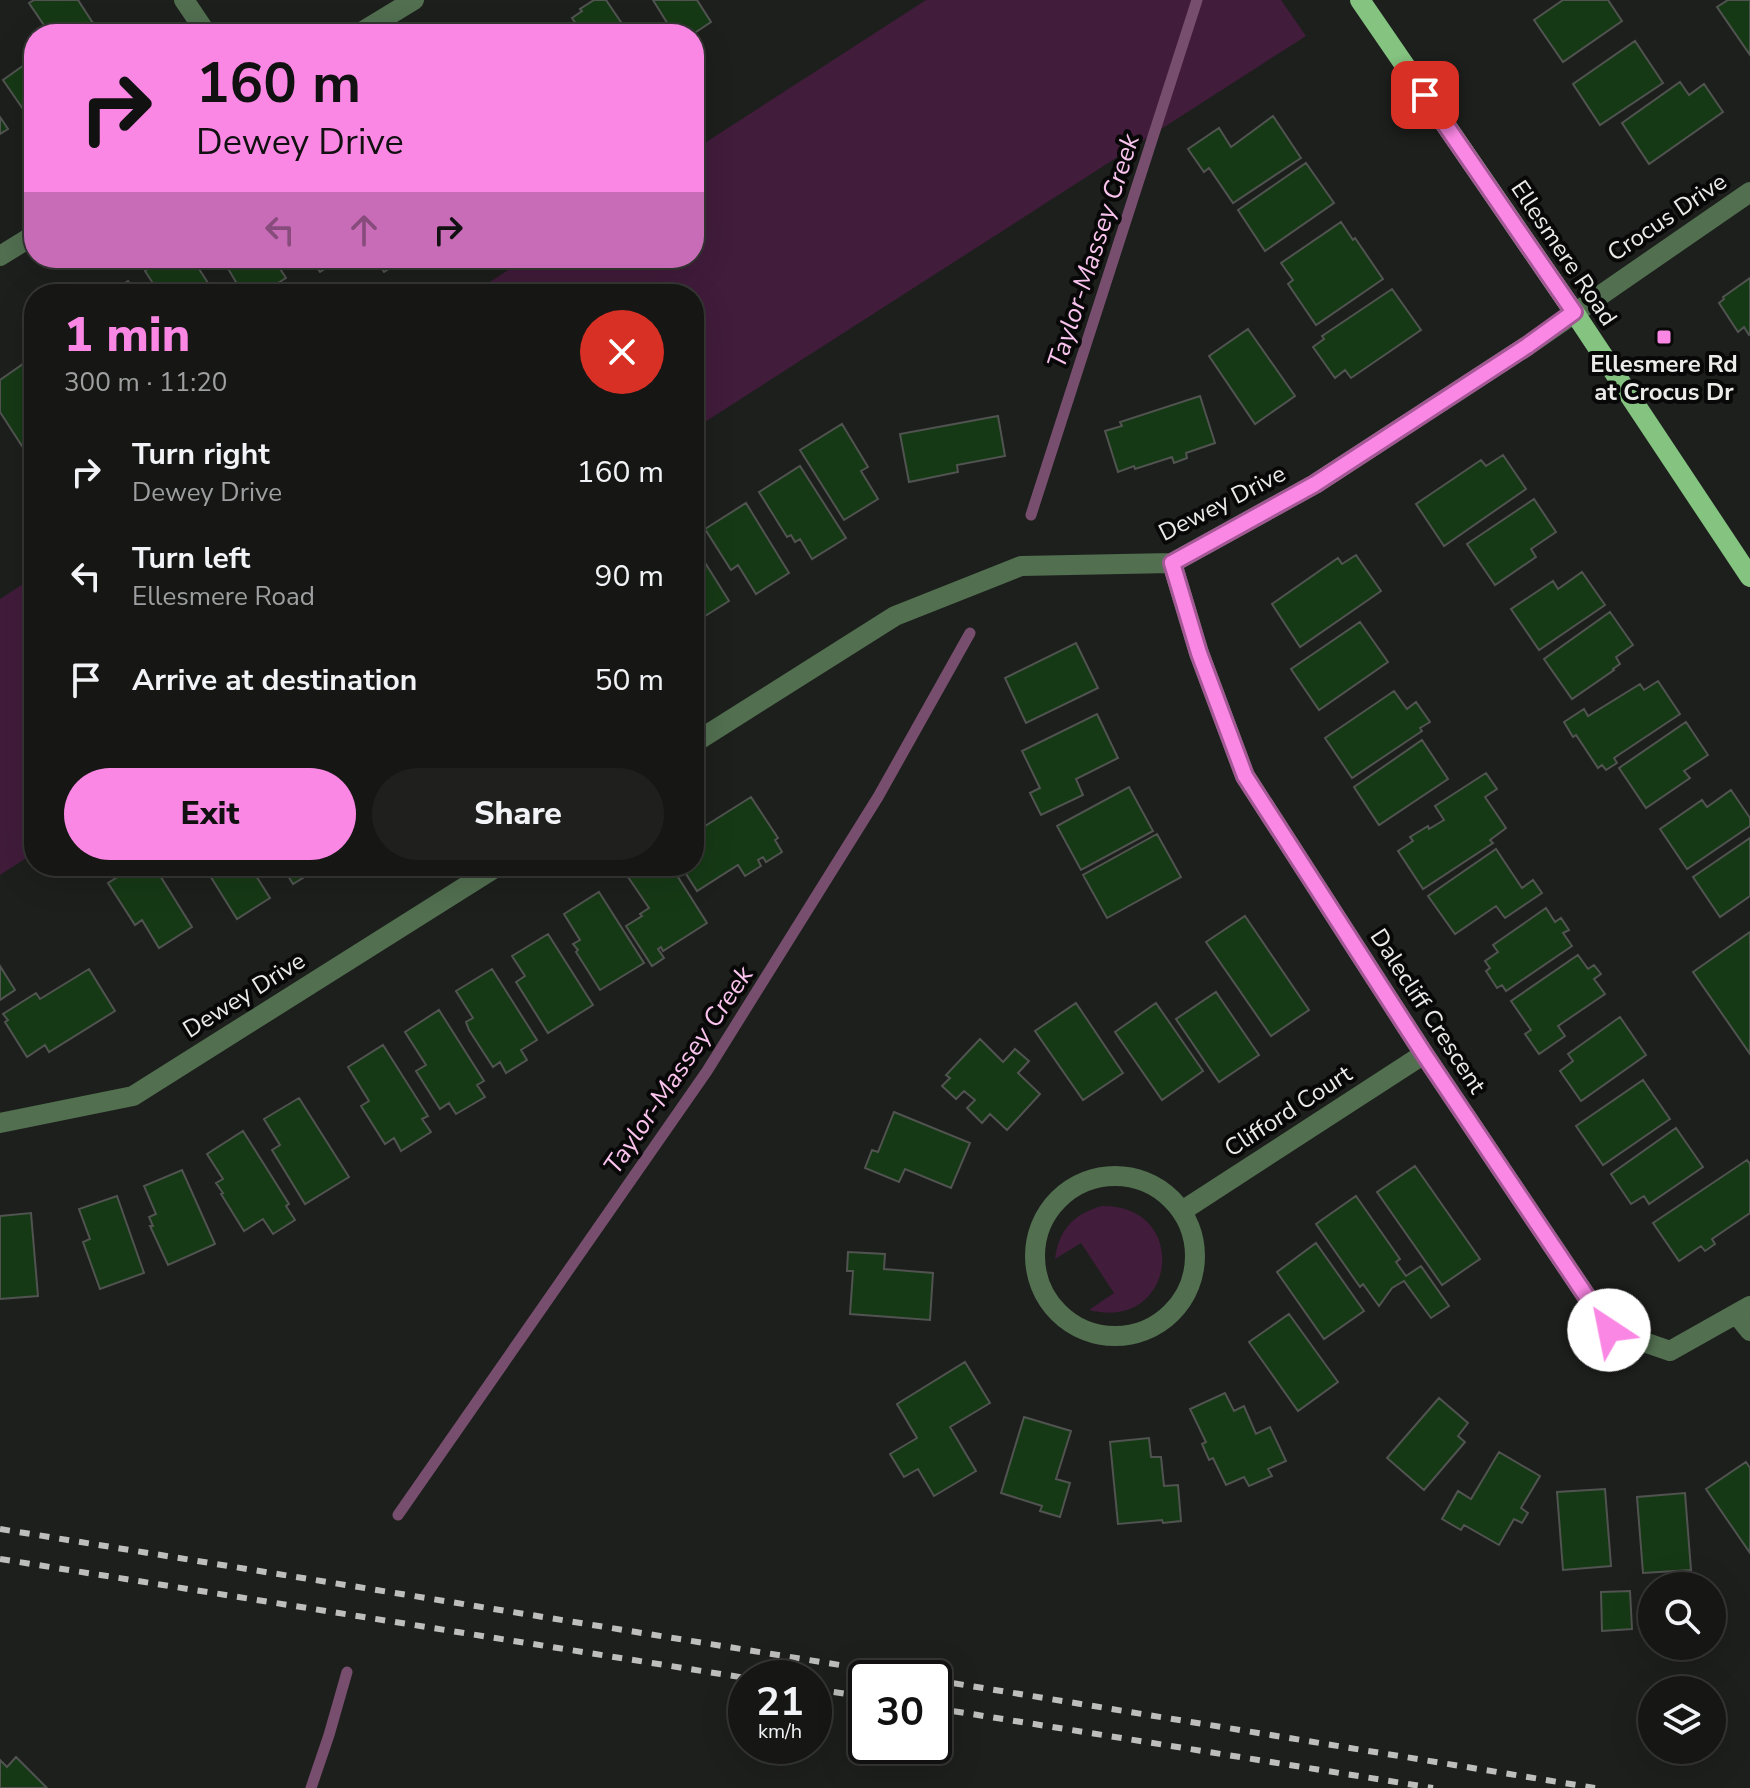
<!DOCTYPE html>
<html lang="en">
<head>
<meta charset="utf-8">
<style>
	body { margin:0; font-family:"Nunito Sans",sans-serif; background:#1f201e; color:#f1f3f6; height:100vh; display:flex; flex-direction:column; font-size:30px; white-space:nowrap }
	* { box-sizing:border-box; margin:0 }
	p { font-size:26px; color:#9e9fa0 }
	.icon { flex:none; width:44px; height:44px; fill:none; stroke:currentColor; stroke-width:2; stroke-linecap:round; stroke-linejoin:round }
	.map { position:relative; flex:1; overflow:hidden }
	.sheet { position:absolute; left:24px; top:284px; width:680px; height:592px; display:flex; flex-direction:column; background:#161715; border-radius:32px; box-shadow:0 8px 32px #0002,0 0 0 2px #353634 }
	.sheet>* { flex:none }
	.guide { position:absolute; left:24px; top:24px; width:680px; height:244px; border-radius:32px; box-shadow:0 8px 32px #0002,0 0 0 2px #353634; background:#fb87e5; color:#111; overflow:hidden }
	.fabs { position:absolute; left:1638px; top:1572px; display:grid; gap:16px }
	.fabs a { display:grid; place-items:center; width:88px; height:88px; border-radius:50%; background:#161715; box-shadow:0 8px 32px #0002,0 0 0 2px #353634; font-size:40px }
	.speed { position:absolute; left:728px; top:1660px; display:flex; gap:16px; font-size:40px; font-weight:700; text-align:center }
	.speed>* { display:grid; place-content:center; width:104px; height:104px; border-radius:50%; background:#161715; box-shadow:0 8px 32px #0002,0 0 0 2px #353634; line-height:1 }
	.speed small { font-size:20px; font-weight:400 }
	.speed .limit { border:4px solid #111; border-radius:12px; background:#fff; color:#111 }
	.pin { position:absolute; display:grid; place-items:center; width:68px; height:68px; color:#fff; margin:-34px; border-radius:16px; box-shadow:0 4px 12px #0006 }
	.me { position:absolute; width:88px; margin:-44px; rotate:326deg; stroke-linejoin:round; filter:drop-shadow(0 0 6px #0008) }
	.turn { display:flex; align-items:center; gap:28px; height:168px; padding:0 40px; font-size:36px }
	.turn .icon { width:104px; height:104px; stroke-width:2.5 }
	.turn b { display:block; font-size:56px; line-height:68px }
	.lanes { display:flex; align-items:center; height:76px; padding:0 40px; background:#0003; justify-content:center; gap:40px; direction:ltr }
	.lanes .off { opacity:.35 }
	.round { display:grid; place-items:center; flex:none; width:84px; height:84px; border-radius:42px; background:#1f201e }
	.head { display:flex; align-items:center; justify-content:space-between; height:136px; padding:0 40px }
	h1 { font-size:48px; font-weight:800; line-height:60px; color:#fb87e5 }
	.cta { display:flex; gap:16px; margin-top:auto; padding:16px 40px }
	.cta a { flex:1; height:92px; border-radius:48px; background:#fb87e5; color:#111; font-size:32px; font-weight:800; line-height:92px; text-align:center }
	.cta a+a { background:#1f201e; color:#f1f3f6 }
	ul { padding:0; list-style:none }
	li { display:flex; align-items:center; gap:24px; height:104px; padding:0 40px }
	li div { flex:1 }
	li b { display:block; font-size:30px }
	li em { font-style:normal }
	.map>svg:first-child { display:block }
	.green { fill:#411c3b }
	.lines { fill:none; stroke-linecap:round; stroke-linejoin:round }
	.stream { stroke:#784e6f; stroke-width:11 }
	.building { fill:#163915; stroke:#505350; stroke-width:2 }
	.minor { stroke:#526f50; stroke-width:20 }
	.major { stroke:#84c380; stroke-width:20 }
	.rail { stroke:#bebfbd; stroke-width:6; stroke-dasharray:10 10; stroke-linecap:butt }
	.route-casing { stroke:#a35895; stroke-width:20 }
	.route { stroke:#fb87e5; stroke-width:14 }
	.poi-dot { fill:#fb87e5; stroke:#080808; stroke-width:3 }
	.labels { text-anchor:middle; stroke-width:8; stroke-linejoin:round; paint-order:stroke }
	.street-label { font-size:24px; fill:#ebecea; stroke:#080808 }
	.poi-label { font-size:24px; font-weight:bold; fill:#ebecea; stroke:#080808 }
	.water-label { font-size:26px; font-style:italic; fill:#fbc4ee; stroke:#080808 }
</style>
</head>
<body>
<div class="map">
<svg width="1750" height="1788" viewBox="0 0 1750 1788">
	<rect width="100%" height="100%" fill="#1d1f1c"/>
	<path class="green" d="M926,0h355l25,36 -612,393v-135h-223l56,-36h167v-108z
		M34,577v276l-34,22v-276z
		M1102,1206c90,-1 74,127 -13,104l25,-17 -33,-50 -26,16c4,-29 18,-45 47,-53z"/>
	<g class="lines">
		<path class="stream" d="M1031,515l166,-515
			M398,1515l309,-444 171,-274 92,-164
			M311,1788l18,-53 18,-63"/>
	</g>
	<path class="building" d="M34,0h44l22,34h-50l-21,-31z
		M594,0h12l23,34h-46l-11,-16 10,-7 -2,-2z
		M653,0h44l14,22 -18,12h-19z
		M1563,0h45l14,21 -59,41 -29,-42z
		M1728,0h22v55l-33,-48z
		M1635,41l28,42 -63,42 -27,-41z
		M34,58v67l-31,-45z
		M1680,82l9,13 15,-11 19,28 -74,52 -27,-41z
		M1273,116l28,42 -68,45 -24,-35 -5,4 -16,-23 31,-21 12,19z
		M0,117l8,12 -8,5z
		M1306,163l28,40 -69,48 -27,-41z
		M1341,222l12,18 2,-2 28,41 -67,46 -28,-41 5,-4 -12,-17z
		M162,258h30l23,36h-61l4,-3 -13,-20z
		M225,258h48l13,20 -26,16h-17l-20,-34z
		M308,258h35l-23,14 -7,-11 -2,1z
		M375,258h30v1l-21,13z
		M1750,278v56l-1,1 -5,-8 -6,5 -19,-29 5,-4 -1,-2z
		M128,281l9,13h-30z
		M1392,289l29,41 -70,48 -6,-8 -10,8 -22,-31 11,-8 -2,-3z
		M1248,329l47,67 -40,28 -46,-68z
		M23,364l11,17v57l-12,8 -22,-34v-32z
		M1200,396l15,47 -29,10 1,5 -13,5 -2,-6 -37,12 -1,-3 -16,6 -13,-41 17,-5 -2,-4z
		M998,416l7,40 -48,9 1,7 -49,10 -9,-48z
		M842,424l26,43 -7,4 17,28 -34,21 -44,-70z
		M1503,455l23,34 -82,57 -28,-42 65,-44 5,6z
		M800,466l46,72 -34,21 -12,-20 -5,3 -4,-7 -4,2 -28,-45z
		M1534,499l22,33 -25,17 5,8 -41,28 -28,-41z
		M746,503l43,70 -33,21 -18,-29 -7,5 -26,-41z
		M694,545l35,56 -35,22z
		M1356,555l25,36 -81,56 -28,-43 66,-46 4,6z
		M1582,572l23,33 -66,45 -28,-41 42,-28 5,8z
		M1610,612l23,33 -17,12 4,7 -7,5 1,1 -42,29 -28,-40z
		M1360,622l28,40 -69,48 -28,-41z
		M1076,643l22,45 -72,35 -21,-45z
		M1658,681l22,33 -66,44 3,5 -11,7 -4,-5 -4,3 -22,-33 -3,2 -9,-15 20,-13 4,7 52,-32 4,6z
		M1394,691l13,18 9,-7 14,20 -10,6 2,3 -70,47 -27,-40z
		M1097,714l21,44 -42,21 7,16 -42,20 -11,-22 10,-5 -18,-37z
		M1686,722l22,33 -24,16 6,7 -44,30 -27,-40z
		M1422,740l26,39 -69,46 -25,-38z
		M1486,773l11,16 -12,8 21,31 -16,12 3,3 -70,46 -25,-38 15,-10 -3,-4 18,-11 1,3 15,-9 -9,-14z
		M1129,787l24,44 -72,39 -24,-44z
		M1731,790l19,28v8l-63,43 -27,-40 42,-29 5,7z
		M751,797l27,41 -3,2 7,12 -16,10 -3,-5 -5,3 3,6 -16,10 -7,-11 -41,26 -16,-25h13v-33z
		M1157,834l24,43 -74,41 -24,-43z
		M1750,838v58l-30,21 -27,-40z
		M1496,849l26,39 11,-8 9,13 -37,25 -9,-12 -41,28 -27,-38z
		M135,866h19l38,61 -33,21 -17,-28 -7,5 -27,-42z
		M204,866h57l-8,5 17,27 -33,21z
		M282,866h40l-29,18z
		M638,866h33l36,57 -44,28 -2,-4 -3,2 6,9 -12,8 -26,-40 16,-10 -2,-2 9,-6 -23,-34z
		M599,892l45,71 -44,27 -24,-38 2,-2 -5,-6 7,-4 -16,-26z
		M1546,908l9,14 6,-4 8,12 -6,3 9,13 -66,45 -4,-6 -5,3 -11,-17 4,-3 -5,-7 13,-9 -5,-7z
		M1245,916l64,94 -38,26 -65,-94z
		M1750,932v122l-57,-82z
		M548,934l45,71 -45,28 -32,-51 9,-6 -13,-20z
		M1578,955l10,14 6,-4 7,9 -7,5 11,15 -47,32 7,10 -26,18 -14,-20 6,-4 -20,-29z
		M0,966l15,24 -15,10z
		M89,969l26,42 -66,41 -4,-7 -18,12 -22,-35 3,-2 -5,-6 33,-21 4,6z
		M492,969l45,71 -16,10 6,10 -21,13 -6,-11 -7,5 -24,-37 -3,-8 7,-4 -17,-27z
		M1216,992l43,63 -40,27 -43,-63z
		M1076,1003l47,70 -40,27 -48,-69z
		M1156,1003l47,68 -41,29 -47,-68z
		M439,1010l45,71 -7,4 8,12 -29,17 -7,-11 -9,6 -24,-38 10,-6 -21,-33z
		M1620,1017l26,38 -65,46 -21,-30 13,-10 -5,-7z
		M980,1039l23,23 12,-13 14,12 -11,12 22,21 -33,36 -17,-16 -8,9 -15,-15 8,-8 -11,-9 -8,8 -14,-13 8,-8 -4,-3z
		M383,1045l45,71 -6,3 9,13 -30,19 -7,-13 -9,6 -24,-38 8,-5 -21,-34z
		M1643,1080l27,39 -67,46 -27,-39z
		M299,1098l50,79 -44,27 -33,-54 8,-5 -16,-26z
		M894,1112l76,31 -19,45 -46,-19 -6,13 -34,-14 7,-18 6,2z
		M1676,1128l27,39 -54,37 -5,-8 -13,8 -20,-30z
		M243,1131l46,73 -3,2 9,14 -22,14 -10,-15 -19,12 -23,-37 2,-1 -7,-10 7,-4 -16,-25z
		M1747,1160l3,4v49l-38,26 3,5 -10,7 -4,-5 -22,15 -26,-38z
		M1415,1166l65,93 -38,26 -65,-93z
		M182,1170l33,74 -47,21 -18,-39h3l-4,-9 7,-3 -12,-28z
		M117,1196l27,77 -44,16 -17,-47 7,-3 -11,-30z
		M1356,1196l44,63 -4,3 10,14 15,-10 28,40 -18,12 -27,-37 -12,7 -13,18 -16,-22 -3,3 -44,-63z
		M31,1213l7,83 -38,3v-83z
		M1316,1243l48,68 -40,28 -47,-67z
		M848,1252l37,2 -1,15 49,4 -3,47 -80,-6 3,-43h-6z
		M1289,1314l49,68 -40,29 -49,-69z
		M965,1362l25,41 -40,24 26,44 -42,25 -16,-27 -14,8 -14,-23 27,-16 -20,-34z
		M1225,1393l9,18 10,-5 12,28 14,-7 16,34 -18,8 4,7 -23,10 -5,-9 -18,8 -13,-27 -4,2 -7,-16 4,-2 -16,-33z
		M1439,1398l29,25 -10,13 7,6 -41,48 -37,-32z
		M1024,1417l47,14 -15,48 14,4 -10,34 -20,-6 2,-5 -41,-13z
		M1149,1438l2,19h10l3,29 14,-1 3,36 -18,2 -1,-3 -44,4 -8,-82z
		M1499,1452l41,24 -19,32 7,5 -6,10 -8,-4 -15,26 -35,-20 -3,5 -19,-11 16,-28 13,8z
		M1746,1462l4,6v85l-44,-64z
		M1605,1489l6,77 -48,4 -6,-78z
		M1685,1493l6,77 -48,3 -6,-76z
		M1630,1591l2,38 -30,2 -1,-39z
		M16,1757l31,31h-47v-28l7,7z"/>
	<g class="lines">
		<path class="minor" d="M184,0l23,34
			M358,34l56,-34
			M0,256l34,-21
			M1172,563l27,90 46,123 179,278 185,276 61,21 80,-45
			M694,743l201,-127 126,-50 151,-3 143,-79 212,-138 223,-154
			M0,1123l133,-27 365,-230
			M1035 1256a80 80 0 1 1 160 0a80 80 0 1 1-160 0Z
			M1182,1211l242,-157
			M1737,1315l13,16"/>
		<path class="major" d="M1360,0l214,312 176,265"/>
		<path class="rail" d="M0,1529l920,149
			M0,1559l746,119
			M934,1680l661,108
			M814,1689l52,8
			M934,1708l499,80"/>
	</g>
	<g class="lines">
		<g class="route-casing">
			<path id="route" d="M1425,95l149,217 -47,34 -212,138 -143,79 27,90 46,123 179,278 185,276"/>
		</g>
		<use href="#route" class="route"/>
	</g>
	<rect class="poi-dot" x="1656" y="329" width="16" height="16" rx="4"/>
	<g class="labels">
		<g class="street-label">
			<text transform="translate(1667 217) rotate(-34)" y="8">Crocus Drive</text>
			<text transform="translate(1564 253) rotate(56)" y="8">Ellesmere Road</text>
			<text transform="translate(1222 503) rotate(-27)" y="8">Dewey Drive</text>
			<text transform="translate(244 995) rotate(-32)" y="8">Dewey Drive</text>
			<text transform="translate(1428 1011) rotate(57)" y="8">Dalecliff Crescent</text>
			<text transform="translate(1288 1111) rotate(-33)" y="8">Clifford Court</text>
		</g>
		<g class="poi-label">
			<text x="1664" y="372">Ellesmere Rd<tspan x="1664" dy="28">at Crocus Dr</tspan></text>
		</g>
		<g class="water-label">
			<text transform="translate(1093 251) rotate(-72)" y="9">Taylor-Massey Creek</text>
			<text transform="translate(678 1070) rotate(-56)" y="9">Taylor-Massey Creek</text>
		</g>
	</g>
</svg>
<div class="fabs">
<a><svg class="icon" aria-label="search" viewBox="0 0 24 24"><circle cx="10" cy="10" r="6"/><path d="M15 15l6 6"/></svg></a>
<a><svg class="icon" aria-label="layers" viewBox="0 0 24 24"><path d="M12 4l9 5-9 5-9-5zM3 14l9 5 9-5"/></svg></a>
</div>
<div class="speed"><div>21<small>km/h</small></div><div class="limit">30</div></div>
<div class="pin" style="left:1425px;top:95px;background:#d93025"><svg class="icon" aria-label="arrive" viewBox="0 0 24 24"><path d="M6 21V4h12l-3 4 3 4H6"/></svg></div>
<svg class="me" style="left:1609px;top:1330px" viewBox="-20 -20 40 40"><circle r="19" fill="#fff"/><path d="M0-13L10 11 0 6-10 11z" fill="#fb87e5"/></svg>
<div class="guide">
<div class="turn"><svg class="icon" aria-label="right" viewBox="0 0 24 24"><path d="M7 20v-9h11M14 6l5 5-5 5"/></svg><div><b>160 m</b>Dewey Drive</div></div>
<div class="lanes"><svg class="icon off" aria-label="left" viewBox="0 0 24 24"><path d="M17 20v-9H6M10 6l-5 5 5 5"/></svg><svg class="icon off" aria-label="ahead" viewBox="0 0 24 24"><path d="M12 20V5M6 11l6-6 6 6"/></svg><svg class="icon" aria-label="right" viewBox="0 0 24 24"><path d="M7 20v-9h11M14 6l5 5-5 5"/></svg></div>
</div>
<section class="sheet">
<div class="head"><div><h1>1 min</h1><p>300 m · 11:20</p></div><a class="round" style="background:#d93025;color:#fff"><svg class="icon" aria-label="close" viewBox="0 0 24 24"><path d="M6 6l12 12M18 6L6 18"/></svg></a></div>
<ul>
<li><svg class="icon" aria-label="right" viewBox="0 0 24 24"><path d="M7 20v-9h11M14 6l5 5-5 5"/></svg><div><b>Turn right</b><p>Dewey Drive</p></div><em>160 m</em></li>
<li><svg class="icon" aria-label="left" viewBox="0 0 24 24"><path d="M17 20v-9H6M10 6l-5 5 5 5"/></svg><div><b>Turn left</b><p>Ellesmere Road</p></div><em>90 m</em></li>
<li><svg class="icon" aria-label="arrive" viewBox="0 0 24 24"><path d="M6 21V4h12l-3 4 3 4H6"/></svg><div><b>Arrive at destination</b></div><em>50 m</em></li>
</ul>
<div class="cta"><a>Exit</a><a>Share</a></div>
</section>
</div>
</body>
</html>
